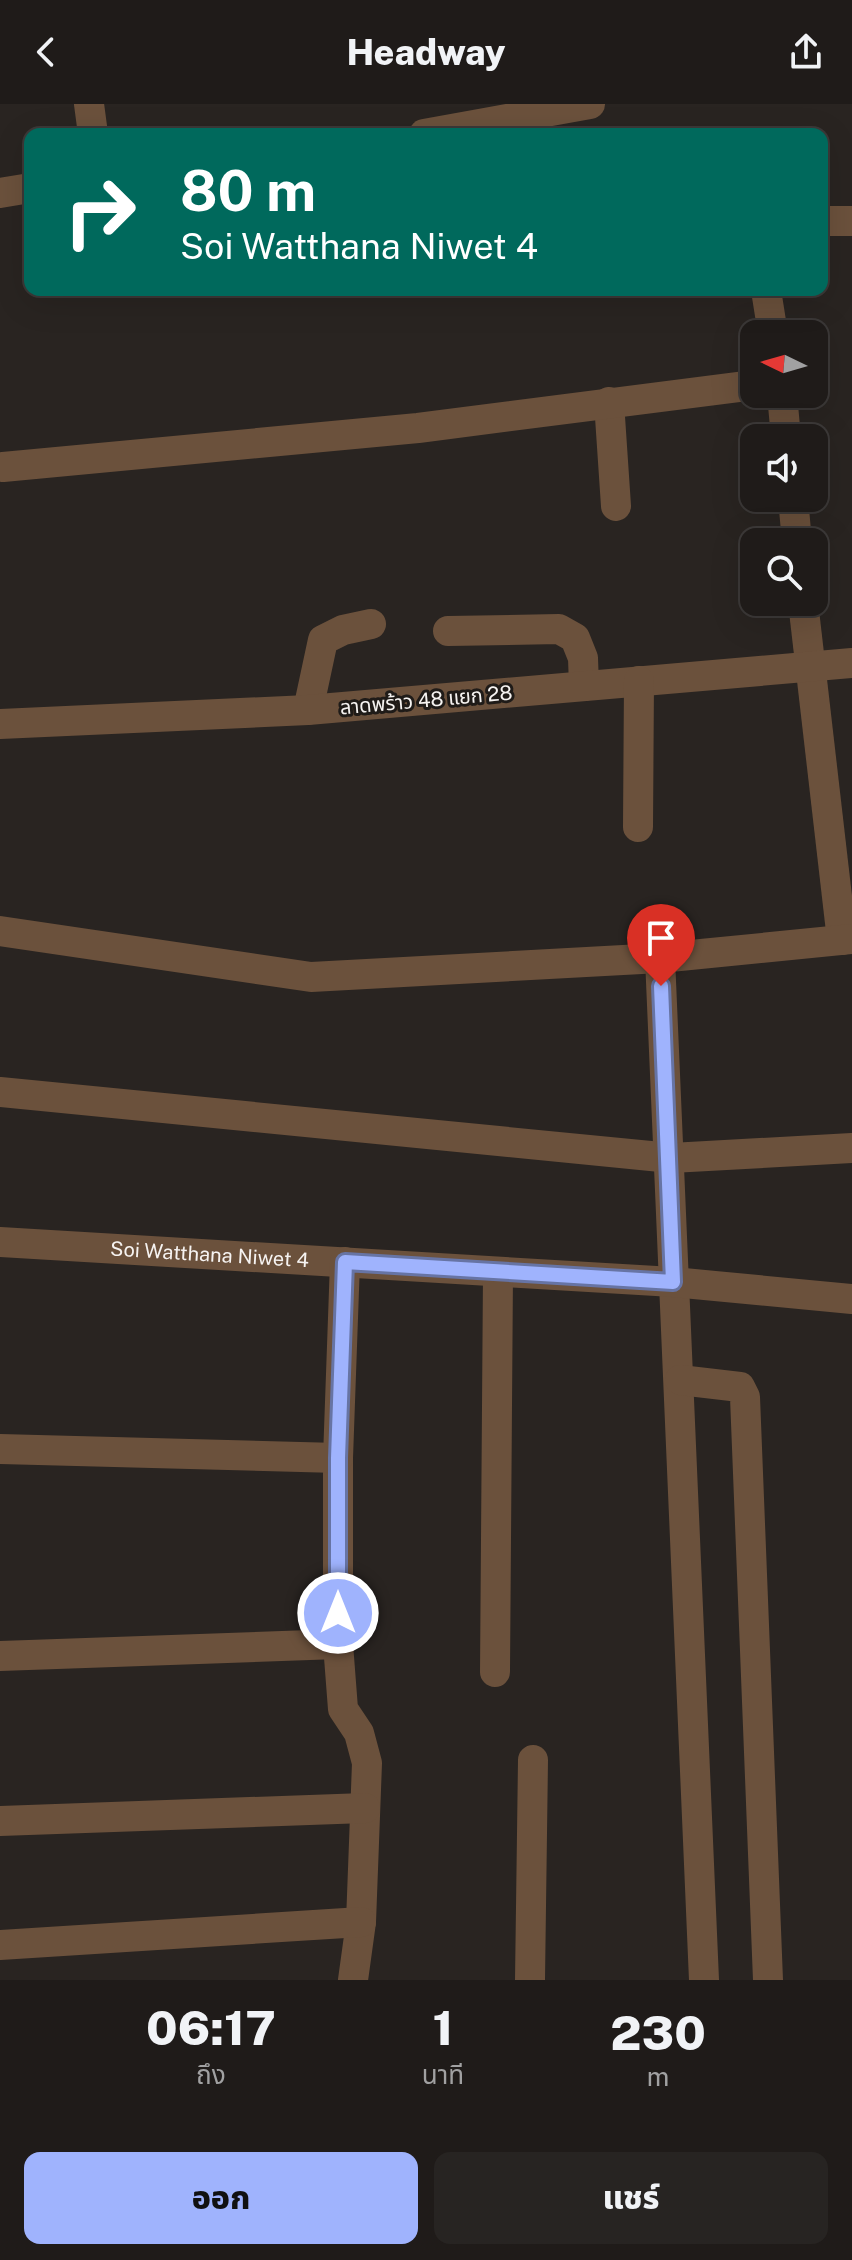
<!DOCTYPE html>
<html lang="th">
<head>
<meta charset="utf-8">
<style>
	body { margin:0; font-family:"Public Sans","Noto Sans Thai",sans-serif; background:#272422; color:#f1f3f6; height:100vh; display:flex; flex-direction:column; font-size:30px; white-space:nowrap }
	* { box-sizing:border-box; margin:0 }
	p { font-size:26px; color:#a1a1a2 }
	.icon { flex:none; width:44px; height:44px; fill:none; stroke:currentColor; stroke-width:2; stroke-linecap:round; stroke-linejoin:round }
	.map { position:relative; height:1876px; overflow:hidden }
	.sheet { display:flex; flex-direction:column; background:#1f1b19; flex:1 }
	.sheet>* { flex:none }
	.top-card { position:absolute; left:24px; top:24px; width:804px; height:168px; border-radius:16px; box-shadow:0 8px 32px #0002,0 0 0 2px #3c3938; background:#00695c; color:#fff; overflow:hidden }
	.needle { width:52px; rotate:275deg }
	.controls { position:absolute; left:740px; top:216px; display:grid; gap:16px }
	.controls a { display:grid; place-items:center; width:88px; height:88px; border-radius:16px; background:#1f1b19; box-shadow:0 8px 32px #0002,0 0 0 2px #3c3938; font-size:40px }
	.pin { position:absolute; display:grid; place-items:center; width:68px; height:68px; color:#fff; margin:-82px -34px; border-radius:50% 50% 50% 0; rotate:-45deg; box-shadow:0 0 8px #0007 }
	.pin .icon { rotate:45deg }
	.me { position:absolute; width:88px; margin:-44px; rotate:0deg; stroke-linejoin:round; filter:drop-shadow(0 0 6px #0008) }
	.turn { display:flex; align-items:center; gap:28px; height:168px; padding:0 24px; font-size:36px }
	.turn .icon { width:104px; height:104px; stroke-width:2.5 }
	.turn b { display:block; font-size:56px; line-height:68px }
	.eta { display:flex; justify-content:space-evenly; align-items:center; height:136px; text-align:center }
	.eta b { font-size:48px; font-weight:800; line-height:56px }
	.primary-button { display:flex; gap:16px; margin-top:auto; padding:16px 24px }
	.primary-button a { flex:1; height:92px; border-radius:16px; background:#9fb3fd; color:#111; font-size:32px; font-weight:800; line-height:92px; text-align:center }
	.primary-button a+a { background:#272422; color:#f1f3f6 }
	header { display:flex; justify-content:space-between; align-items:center; height:104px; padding:0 24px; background:#1f1b19; font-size:36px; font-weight:800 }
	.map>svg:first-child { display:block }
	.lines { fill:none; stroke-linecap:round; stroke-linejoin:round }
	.street { stroke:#6b513c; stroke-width:30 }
	.route-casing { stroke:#6774a4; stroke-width:20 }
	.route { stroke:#9fb3fd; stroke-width:14 }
	.labels { text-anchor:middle; stroke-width:6; stroke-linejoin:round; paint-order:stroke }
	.street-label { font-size:20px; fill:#f6f3f1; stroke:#1f1b18 }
</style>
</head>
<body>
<header><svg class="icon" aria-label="back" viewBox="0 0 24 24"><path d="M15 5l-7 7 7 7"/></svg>Headway<svg class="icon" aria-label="share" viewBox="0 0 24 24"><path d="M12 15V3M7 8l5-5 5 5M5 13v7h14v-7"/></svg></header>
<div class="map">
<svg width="852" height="1876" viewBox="0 0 852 1876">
	<rect width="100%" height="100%" fill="#292421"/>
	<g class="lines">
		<g class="street">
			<path d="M89,0l4,30"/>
			<path d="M424,30l166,-30"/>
			<path d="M0,89l30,-5"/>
			<path d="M822,117h30"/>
			<path d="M766,186l7,44"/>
			<path d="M782,290l4,44"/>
			<path d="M609,298l7,104"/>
			<path d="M3,363l415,-39 336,-43"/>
			<path d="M793,394l4,44"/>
			<path d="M803,498l39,338"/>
			<path d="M448,527l111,-2 16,9 8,20 1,28"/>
			<path d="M308,606l15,-70 20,-10 28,-6"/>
			<path d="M0,620l308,-14 544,-47"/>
			<path d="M638,723l1,-146"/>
			<path d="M0,827l311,46 349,-19 192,-19"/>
			<path d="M660,854l44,1022"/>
			<path d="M0,988l671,66 181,-10"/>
			<path id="s1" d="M0,1138l673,40 179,17"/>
			<path d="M345,1158l-7,196v186l5,65 16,24 8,30 -6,159 -8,58"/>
			<path d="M680,1276l60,7 5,10 23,583"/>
			<path d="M0,1345l338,9"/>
			<path d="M0,1552l338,-12"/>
			<path d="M495,1568l3,-399"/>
			<path d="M0,1717l365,-13"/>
			<path d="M0,1841l361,-23"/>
			<path d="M530,1876l3,-220"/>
		</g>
	</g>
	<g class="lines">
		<g class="route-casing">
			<path id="route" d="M338,1509v-155l7,-196 328,20 -12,-296"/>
		</g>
		<use href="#route" class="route"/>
	</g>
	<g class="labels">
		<g class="street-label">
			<text transform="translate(426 596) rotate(-5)" y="7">ลาดพร้าว 48 แยก 28</text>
			<text dy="7" stroke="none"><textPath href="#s1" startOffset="210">Soi Watthana Niwet 4</textPath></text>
		</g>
	</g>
</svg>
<div class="controls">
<a><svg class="needle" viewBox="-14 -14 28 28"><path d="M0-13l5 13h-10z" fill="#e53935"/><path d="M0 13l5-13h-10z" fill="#a1a1a2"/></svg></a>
<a><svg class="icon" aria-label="sound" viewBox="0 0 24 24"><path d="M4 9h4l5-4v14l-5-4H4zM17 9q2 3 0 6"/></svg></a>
<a><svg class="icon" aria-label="search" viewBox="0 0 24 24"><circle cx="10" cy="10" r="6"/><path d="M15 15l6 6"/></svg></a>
</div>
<div class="pin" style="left:661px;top:882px;background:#d93025"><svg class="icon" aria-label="arrive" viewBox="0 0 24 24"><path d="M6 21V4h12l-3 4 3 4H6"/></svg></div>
<svg class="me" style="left:338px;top:1509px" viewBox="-20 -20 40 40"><circle r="17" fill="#9fb3fd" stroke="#fff" stroke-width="3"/><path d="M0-11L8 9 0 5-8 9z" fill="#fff"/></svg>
<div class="top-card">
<div class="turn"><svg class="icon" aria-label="right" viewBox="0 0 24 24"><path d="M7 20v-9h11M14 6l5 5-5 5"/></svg><div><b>80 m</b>Soi Watthana Niwet 4</div></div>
</div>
</div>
<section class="sheet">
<div class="eta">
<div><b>06:17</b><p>ถึง</p></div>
<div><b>1</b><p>นาที</p></div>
<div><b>230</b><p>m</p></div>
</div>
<div class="primary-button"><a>ออก</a><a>แชร์</a></div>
</section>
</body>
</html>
